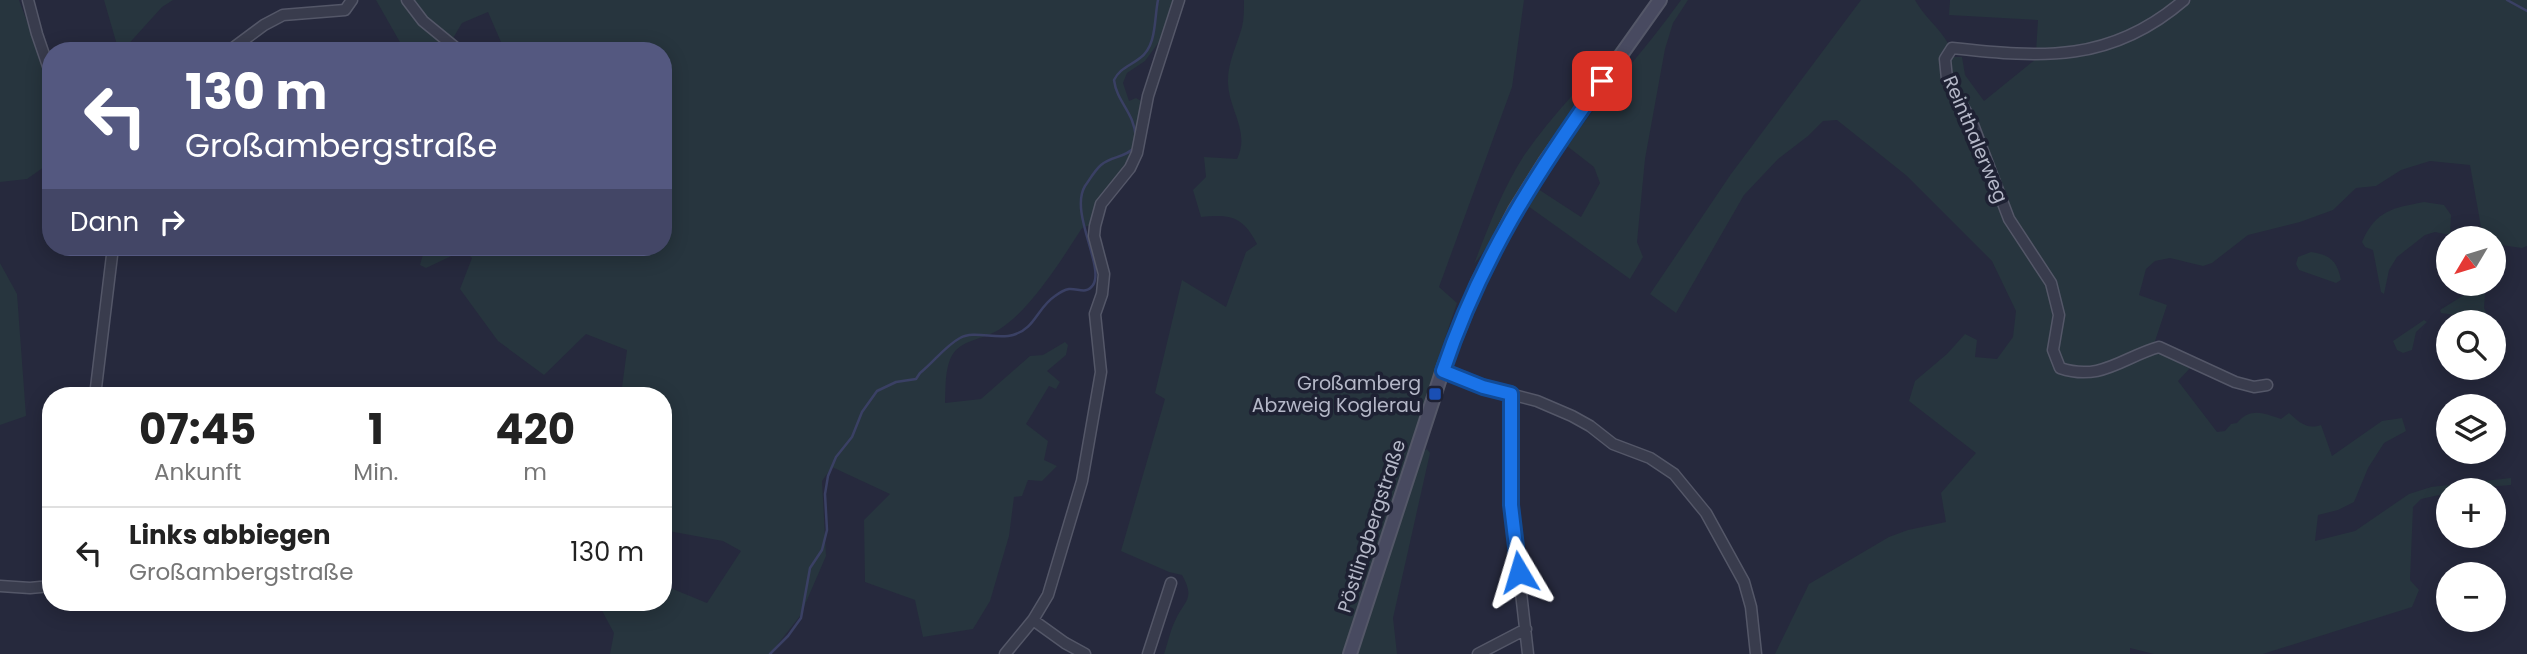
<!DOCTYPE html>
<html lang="de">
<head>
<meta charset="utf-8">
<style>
	body { margin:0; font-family:Poppins,sans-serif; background:#f6f6f6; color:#222; height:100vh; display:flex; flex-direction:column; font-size:26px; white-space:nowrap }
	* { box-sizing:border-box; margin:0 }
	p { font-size:23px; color:#767676 }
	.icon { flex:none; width:38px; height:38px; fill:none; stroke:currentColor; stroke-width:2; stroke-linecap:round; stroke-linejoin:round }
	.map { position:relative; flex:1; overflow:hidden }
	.details { position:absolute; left:42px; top:387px; width:630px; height:224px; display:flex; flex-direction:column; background:#fff; border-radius:28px; box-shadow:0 4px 18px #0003 }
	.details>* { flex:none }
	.guide { position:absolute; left:42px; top:42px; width:630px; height:214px; border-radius:28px; box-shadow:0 4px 18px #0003; background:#545880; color:#fff; overflow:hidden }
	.needle { width:46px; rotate:232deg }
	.tools { position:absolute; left:2436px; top:226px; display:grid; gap:14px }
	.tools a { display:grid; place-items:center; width:70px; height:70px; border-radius:50%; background:#fff; box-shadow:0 4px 18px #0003; font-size:35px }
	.pin { position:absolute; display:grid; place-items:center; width:60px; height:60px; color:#fff; margin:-30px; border-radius:14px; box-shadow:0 4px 10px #0006 }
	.me { position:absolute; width:77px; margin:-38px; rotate:353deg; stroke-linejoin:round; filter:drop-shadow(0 0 5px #0008) }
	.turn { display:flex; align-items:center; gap:24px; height:147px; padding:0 28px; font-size:32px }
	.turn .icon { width:91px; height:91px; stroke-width:2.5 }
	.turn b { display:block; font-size:49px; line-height:60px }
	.then { display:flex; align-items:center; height:66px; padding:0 28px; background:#0003; gap:14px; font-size:26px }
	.eta { display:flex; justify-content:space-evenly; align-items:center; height:119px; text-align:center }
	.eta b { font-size:42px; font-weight:700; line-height:49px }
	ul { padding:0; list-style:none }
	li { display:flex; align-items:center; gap:21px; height:91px; padding:0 28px; border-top:2px solid #e0e0e0 }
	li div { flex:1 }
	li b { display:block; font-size:26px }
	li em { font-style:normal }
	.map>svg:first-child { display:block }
	.green { fill:#27353e }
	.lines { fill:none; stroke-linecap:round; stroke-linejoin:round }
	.stream { stroke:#3a4064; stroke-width:2.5 }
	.street-casing { stroke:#545768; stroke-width:13 }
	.secondary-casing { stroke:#545768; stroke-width:16 }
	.street { stroke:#393c4d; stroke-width:10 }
	.secondary { stroke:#484a60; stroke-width:12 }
	.route-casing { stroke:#114b97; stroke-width:18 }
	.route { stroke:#1a73e8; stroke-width:12 }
	.transit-dot { fill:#1a4fb4; stroke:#1e2133; stroke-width:2.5 }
	.labels { text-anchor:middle; stroke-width:7; stroke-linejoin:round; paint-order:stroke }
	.street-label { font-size:19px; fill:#b5b8c8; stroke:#1e2133 }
	.poi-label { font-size:19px; fill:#b5b8c8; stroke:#1e2133; text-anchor:end }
</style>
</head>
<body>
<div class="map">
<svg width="2527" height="654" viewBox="0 0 2527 654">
	<rect width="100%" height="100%" fill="#26293d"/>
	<path class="green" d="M0,0h19l32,86v76l-24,17 -27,3z
		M104,0h69l-11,7 -38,42 -7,-4z
		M376,0h800l-12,35 -19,26 -18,12 -4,10 6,18 7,-3 5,3c-2,20 -2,42 -11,60 -13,25 -31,32 -40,64l-8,3c-20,31 -51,81 -82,101 -13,9 -33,10 -44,21 -12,13 -10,37 -11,53l36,-4 49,-43 13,-1 22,-13 3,3 -2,10 -19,16 13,11 -4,7 -7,-3 -23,38 22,17 -4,19 13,6 -15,15 -14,-1 -6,16 -8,1 -5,39 -19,65 -17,28 -50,8 -8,-37 -50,-18 -1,-62 26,-26 -58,-27 -10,14 4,75 -26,60 -30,38h-160l4,-21 -14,-26 2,-5h61v-17l44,18 34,-52 -18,-10 -60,-11v-134l-42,-1 6,-45 -41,-16 -42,41 -46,-34 -38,-52 12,-31 -8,-8 -38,18 -6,-3 5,-18h238v-196h-171l9,-9 -13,-30 -26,11 -10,17 10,11h-57z
		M1244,0h280l-12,87 -73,200 18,16 -17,50 -44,171 5,-4 21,-68 5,-3 3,4 -37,165 4,36h-233c4,-11 6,-23 11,-33 9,-21 21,-21 7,-46l-13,-3 -48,-21 44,-152 -10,-6 27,-113 44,27 20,-55 11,-8c-14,-28 -27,-30 -56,-27l-8,-27 13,-13 -2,-20 33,2c14,-28 -10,-51 -9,-79 0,-18 9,-35 14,-53 2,-8 2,-18 2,-27z
		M1681,0h7l-15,23 -8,26 -20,110 -8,83 6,15 -13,22 -102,-73 10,-17 43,28 19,-34 -6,-16 -27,-21c35,-51 78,-95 114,-146z
		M1861,0h54c9,17 25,28 34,45l-8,14v13l28,51 41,101 4,-7 -19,-52 -21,-44 -24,-43 1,-21h11l3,18 19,26 52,-42 46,-5 92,-41 17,-13h336v246l-5,2 -28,-4v-6h-11l-13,-73 -40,-4 -29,9 -25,16 -20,2 -23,22 -33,12 -52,13 -36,28 -9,3 -33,-8 -15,3 -9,8 -7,26 28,10 -13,39 6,10 31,13 -13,14 39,51 8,-1 6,-7 6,-1c13,-16 27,-10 44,-4l8,-6c10,9 18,17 32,12l11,31 50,-35 20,-3 4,13 -22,12 -16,25 -14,34 -16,8 -20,5 -3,26 40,-10 54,-37 22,-7 80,-9v7l-63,5v3l-27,6 -8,8 -3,73 9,10 -7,17 -149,47h-109l-24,-6v6h-355l34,-70 80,-47 19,-7 38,-8 -5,-29 35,-40 -67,-52 6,-20 32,-27 18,-20 12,6 -2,17 22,2 16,-22 3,-26 -24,-50 -85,-85 -70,-56 -14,1 -15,15 -30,23 -34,36 -68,118 -26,-19 81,-120z
		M1950,0h231c-24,18 -55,37 -84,44 -19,5 -42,5 -61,8l2,-32 -89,-5z
		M1624,39c-32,46 -67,90 -96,137 -18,30 -32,62 -54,88 14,-36 28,-74 49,-107 29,-43 67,-80 101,-118z
		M2424,202l20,3 7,10 -1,20 -15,-3 -10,3 -28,22 -8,13 -5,24 -3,-2 -8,-42 -8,-3 -3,-5c14,-32 31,-34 62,-40z
		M2311,252c20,3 26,9 30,28l-5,3 -37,-13 -3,-6 2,-7z
		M0,263l17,31 9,122 -26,9z
		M2469,292l16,2 -1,14 6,12 -49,-7 -1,-3z
		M2424,320l3,2 -11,10 -4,18 -9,3 -6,-3 -4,-9z"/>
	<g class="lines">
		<path class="stream" d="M2507,0l20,11
			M1136,138c-2,-27 -19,-35 -22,-58 6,-12 16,-14 26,-22 17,-12 14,-39 18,-58
			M770,654l18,-18 13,-18 9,-50 12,-18 5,-20 -2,-36 3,-18 8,-19 16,-20 10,-25 15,-21 19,-9 20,-3 4,-6c13,-10 25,-27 40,-35 14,-8 37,2 53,-3 22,-6 24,-27 42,-39 4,-3 8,-6 14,-7 9,-1 17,6 24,-4 12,-18 -24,-73 -8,-99 5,-7 10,-16 16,-21 11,-9 23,-7 33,-17"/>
		<g class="street-casing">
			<path id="street" d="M28,0l9,34 14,41
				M407,0l16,21 33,27
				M2184,0c-73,63 -141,58 -232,48l-7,11 2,20 25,43 37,97 42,64 8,32 -6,35 7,18c41,14 63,-11 99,-21l76,35 19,5 13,-2
				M229,51l35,-26 19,-10 62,-5 7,-10
				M1443,371l40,16 54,14 35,15 18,10 23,18 37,14 24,16 32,39 38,69 7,25 5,47
				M1511,394l2,34 -2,77 17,149
				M95,396l18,-149
				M0,586l30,2 21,-2
				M1033,620l32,23 20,11
				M1005,654l28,-34 15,-25 34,-114 19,-109 -6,-58 7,-20 2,-20 -10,-38 1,-10 6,-22 29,-36 7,-15 11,-57 31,-96
				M1148,654l23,-71
				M1478,654l48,-25"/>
		</g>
		<g class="secondary-casing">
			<path id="secondary" d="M1350,654l94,-288 34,-84 37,-72 30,-48 115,-162"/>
		</g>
		<use href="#street" class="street"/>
		<use href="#secondary" class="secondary"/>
	</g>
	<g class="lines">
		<g class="route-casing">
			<path id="route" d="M1519,572l-8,-67v-111l-28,-7 -40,-16c37,-111 92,-196 159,-290"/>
		</g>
		<use href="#route" class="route"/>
	</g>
	<rect class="transit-dot" x="1428" y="387" width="14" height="14" rx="3.5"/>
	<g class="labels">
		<g class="street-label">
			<text transform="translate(1976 139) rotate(67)" y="7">Reinthalerweg</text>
			<text transform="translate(1371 526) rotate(-72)" y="7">Pöstlingbergstraße</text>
		</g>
		<g class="poi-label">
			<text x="1421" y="390">Großamberg<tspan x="1421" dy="22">Abzweig Koglerau</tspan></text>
		</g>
	</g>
</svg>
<div class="tools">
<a><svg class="needle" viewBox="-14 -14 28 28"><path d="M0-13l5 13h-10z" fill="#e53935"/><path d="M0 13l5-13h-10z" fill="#767676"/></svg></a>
<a><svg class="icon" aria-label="search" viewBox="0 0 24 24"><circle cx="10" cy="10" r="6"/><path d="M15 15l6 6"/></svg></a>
<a><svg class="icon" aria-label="layers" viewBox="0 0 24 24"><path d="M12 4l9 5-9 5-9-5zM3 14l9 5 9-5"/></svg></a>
<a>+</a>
<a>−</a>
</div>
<div class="pin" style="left:1602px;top:81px;background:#d93025"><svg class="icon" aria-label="arrive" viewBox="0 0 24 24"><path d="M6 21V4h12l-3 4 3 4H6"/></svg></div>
<svg class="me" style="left:1519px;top:572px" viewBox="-20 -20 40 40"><path d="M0-17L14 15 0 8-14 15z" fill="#1a73e8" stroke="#fff" stroke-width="4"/></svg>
<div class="guide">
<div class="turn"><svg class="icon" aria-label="left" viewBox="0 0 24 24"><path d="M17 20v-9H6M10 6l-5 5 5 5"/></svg><div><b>130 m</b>Großambergstraße</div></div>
<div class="then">Dann<svg class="icon" aria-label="right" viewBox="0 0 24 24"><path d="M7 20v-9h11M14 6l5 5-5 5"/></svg></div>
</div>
<section class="details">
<div class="eta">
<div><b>07:45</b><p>Ankunft</p></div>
<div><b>1</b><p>Min.</p></div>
<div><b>420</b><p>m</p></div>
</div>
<ul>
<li><svg class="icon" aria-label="left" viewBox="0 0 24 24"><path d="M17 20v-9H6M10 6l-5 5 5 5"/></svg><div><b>Links abbiegen</b><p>Großambergstraße</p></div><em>130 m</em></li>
</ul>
</section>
</div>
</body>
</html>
